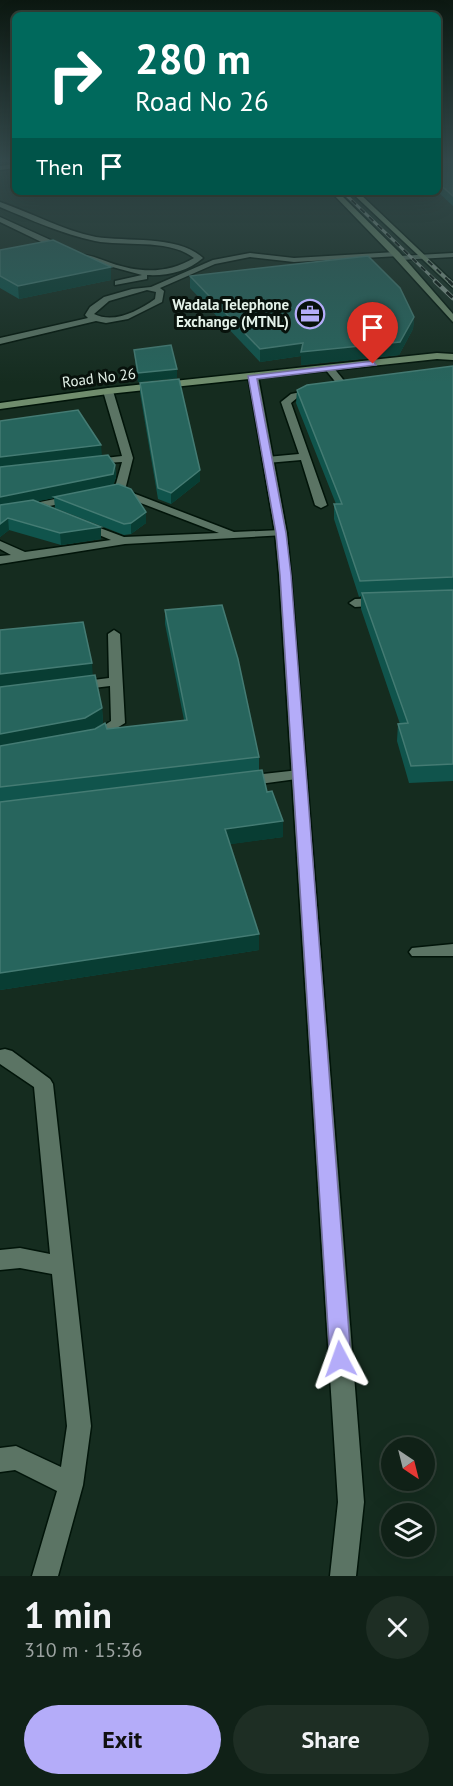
<!DOCTYPE html>
<html lang="en">
<head>
<meta charset="utf-8">
<style>
	body { margin:0; font-family:"PT Sans",sans-serif; background:#1e2e24; color:#f1f3f6; height:100vh; display:flex; flex-direction:column; font-size:22px; white-space:nowrap }
	* { box-sizing:border-box; margin:0 }
	p { font-size:20px; color:#9ca3a1 }
	.icon { flex:none; width:33px; height:33px; fill:none; stroke:currentColor; stroke-width:2; stroke-linecap:round; stroke-linejoin:round }
	.map { position:relative; height:1576px; overflow:hidden }
	.side { display:flex; flex-direction:column; background:#102117; flex:1 }
	.side>* { flex:none }
	.banner { position:absolute; left:12px; top:12px; width:429px; height:183px; border-radius:9px; box-shadow:0 6px 24px #0002,0 0 0 2px #303e36; background:#00695c; color:#fff; overflow:hidden }
	.needle { width:39px; rotate:145deg }
	.controls { position:absolute; left:381px; top:1437px; display:grid; gap:12px }
	.controls a { display:grid; place-items:center; width:54px; height:54px; border-radius:50%; background:#102117; box-shadow:0 6px 24px #0002,0 0 0 2px #303e36; font-size:30px }
	.pin { position:absolute; display:grid; place-items:center; width:51px; height:51px; color:#fff; margin:-62px -26px; border-radius:50% 50% 50% 0; rotate:-45deg; box-shadow:0 0 6px #0007 }
	.pin .icon { rotate:45deg }
	.me { position:absolute; width:66px; margin:-33px; rotate:356deg; stroke-linejoin:round; filter:drop-shadow(0 0 4px #0008) }
	.turn { display:flex; align-items:center; gap:21px; height:126px; padding:0 24px; font-size:27px }
	.turn .icon { width:78px; height:78px; stroke-width:2.5 }
	.turn b { display:block; font-size:42px; line-height:51px }
	.then { display:flex; align-items:center; height:57px; padding:0 24px; background:#0003; gap:12px; font-size:22px }
	.round { display:grid; place-items:center; flex:none; width:63px; height:63px; border-radius:32px; background:#1e2e24 }
	.overview { display:flex; align-items:center; justify-content:space-between; height:102px; padding:0 24px }
	h1 { font-size:36px; font-weight:700; line-height:45px }
	.button { display:flex; gap:12px; margin-top:auto; padding:12px 24px }
	.button a { flex:1; height:69px; border-radius:36px; background:#b4acf9; color:#111; font-size:24px; font-weight:700; line-height:69px; text-align:center }
	.button a+a { background:#1e2e24; color:#f1f3f6 }
	.map>svg:first-child { display:block }
	.lines { fill:none; stroke-linecap:round; stroke-linejoin:round }
	.lane-casing { stroke:#011409; stroke-width:3 }
	.street-casing { stroke:#011409; stroke-width:3 }
	.secondary-casing { stroke:#011409; stroke-width:3 }
	.lane { fill:#5b7464; fill-rule:evenodd }
	.street { fill:#5b7464; fill-rule:evenodd }
	.secondary { fill:#708d6d; fill-rule:evenodd }
	.rail-far1-casing { stroke:#8a9c91; stroke-width:3 }
	.rail-casing { stroke:#8a9c91; stroke-width:4.5 }
	.rail-far1 { stroke:#08120c; stroke-width:2; stroke-dasharray:6; stroke-linecap:butt }
	.rail { stroke:#08120c; stroke-width:3; stroke-dasharray:8; stroke-linecap:butt }
	.wall { fill:#10544c }
	.shaded-wall { fill:#083d33 }
	.building { fill:#27655d; stroke:#447b73; stroke-width:1.5 }
	.route { fill:#b4acf9; stroke:#7570a2; stroke-width:1.5 }
	.labels { text-anchor:middle; stroke-width:6; stroke-linejoin:round; paint-order:stroke }
	.far-poi-label { font-size:15px; font-weight:bold; fill:#e4f2e9; stroke:#08120c; text-anchor:end }
	.far-street-label { font-size:15px; fill:#e4f2e9; stroke:#08120c }
</style>
</head>
<body>
<div class="map">
<svg width="453" height="1576" viewBox="0 0 453 1576">
	<rect width="100%" height="100%" fill="#152c1f"/>
	<g class="lines">
		<g class="lane-casing">
			<path id="lane" d="M327,367h6l17,21 -2,2h-6l-17,-21z
				M108,388l5,3 20,67 -8,32 109,42 47,-2 6,3 -2,2 -160,9 -125,20v-8l11,-1 -11,-6v-8l25,11 86,-12 -31,-13v-4l4,-1 40,15 95,-4 -107,-41 -1,-2 4,-3 7,-25 -34,2v-4l34,-4 -19,-65z
				M316,389l3,1v4l-22,4 -6,5 36,102 -6,3 -6,-3 -14,-45 -34,3 -5,-3 5,-3 32,-3 -18,-52 10,-8z
				M75,495l4,1v4l-44,9 -6,-3 6,-3z
				M382,598l6,4 -2,3 -31,2 -6,-4 6,-4z
				M114,630l6,4 5,89 -31,19 -5,-1 -2,-3 2,-3 22,-14 -1,-35 -33,4 -7,-4 7,-4 32,-4 -1,-44z
				M299,770l7,5 -2,3 -59,8 -7,-5 7,-5z
				M453,944v12h-41l-3,-4 3,-4z
				M5,1049l7,2 38,28 3,5 38,342 -8,59 -25,91h-26l25,-85 -42,-21 -15,2v-24l16,-2 45,21 6,-41 -15,-152 -32,-6 -20,2v-20l20,-2 30,6 -16,-167 -34,-23v-14z"/>
		</g>
		<g class="street-casing">
			<path id="street" d="M15,164v4l-15,2v-4z
				M0,202c32,11 62,28 96,35 31,5 83,-2 107,21 -16,14 -36,18 -56,17v4l-32,6v-4l27,-6 -59,-16v-4c9,0 19,5 28,8 29,10 56,11 83,-5 -26,-20 -69,-11 -99,-17 -33,-7 -64,-21 -95,-34z
				M0,217l66,30 1,2 -7,2 -60,-29z
				M396,252l3,4 -105,6 -44,-5 -35,7 -55,24 4,3 -2,11 -34,17 -22,4 -10,-2 -96,23v-6l88,-20 -3,-3 5,-8 14,-10 28,-8 19,-2 62,-27 37,-7 44,5zM147,290l9,2 -1,7c-17,12 -41,25 -61,15l15,-13z
				M453,253v4l-53,3 -4,-2 4,-2z
				M253,373l5,3 29,157 4,42 73,927 -8,74h-26l8,-74 -59,-927 -4,-42 -27,-157z"/>
		</g>
		<g class="secondary-casing">
			<path id="secondary" d="M331,192h7l61,60 54,62v8l-60,-66z
				M351,192h7l95,90v6z
				M437,353l16,1v6l-16,-1 -329,35 -108,15v-6l108,-15z"/>
		</g>
		<use href="#lane" class="lane"/>
		<use href="#street" class="street"/>
		<use href="#secondary" class="secondary"/>
		<g class="rail-far1-casing">
			<path id="rail-far1" d="M343,192l94,90
				M428,261l22,21"/>
		</g>
		<g class="rail-casing">
			<path id="rail" d="M435,281l18,17
				M449,281l4,4"/>
		</g>
		<use href="#rail-far1" class="rail-far1"/>
		<use href="#rail" class="rail"/>
	</g>
	<path class="wall" d="M438,162h15v44l-15,-14z
		M0,250l111,30 -92,19 -19,-11z
		M190,276l224,41 -1,12 -14,26 -98,10v-9l-41,6 -70,-74z
		M134,350l43,19v9l-39,4 -3,-22z
		M453,366v415l-44,2 -12,-42 1,-17h2l-39,-115v-13l-2,1 -25,-78v-15h2l-40,-101 1,-13z
		M140,383l60,98 -29,23 -13,-5 -18,-106z
		M0,421l102,34 13,10 1,12 -3,8 33,27v11l-15,11 -7,1 -69,-27 -1,-10 -17,3 64,26v12l-40,6 -52,-15 -9,7z
		M165,610l94,147v13l8,22 16,29v16l-53,7 29,106 -259,40v-360l93,45 9,33 1,15 -9,6h13l77,-9 -19,-96z"/>
	<path class="shaded-wall" d="M111,267v13l-92,19 -1,-13z
		M414,317l-1,12 -14,26 -98,10v-9l-41,6v-13z
		M177,369v9l-39,4v-9z
		M101,445l1,11 -102,13v-12z
		M115,465l1,12 -3,9 -59,11v1l-54,11v-12z
		M200,470v11l-29,23v-11z
		M146,512v11l-15,11v-11z
		M8,518l1,12 -9,7v-13z
		M101,527v12l-40,6 -1,-12z
		M92,663l1,15 -93,12v-16z
		M102,708l1,15 -17,11 -86,16v-16z
		M283,821v16l-58,8v-16z
		M259,934v16l-259,40v-17z"/>
	<path class="building" d="M438,162h15v34l-15,-13z
		M53,240l58,27 -93,19 -18,-10v-26z
		M368,256l32,32 14,29 -14,25 -99,10 2,-9 -43,6 -70,-73z
		M171,345l6,24 -39,4 -4,-23z
		M453,366v211l-93,4 -26,-77h8l-45,-114 10,-5z
		M179,379l21,91 -29,23 -13,-5 -18,-105z
		M78,410l23,35 -101,12v-36z
		M108,455l7,10 -2,9 -113,23v-30z
		M118,484l13,5 15,23 -15,11 -7,1 -70,-27z
		M33,500l68,27 -41,6 -52,-15 -8,6v-19z
		M453,590v174l-42,2 -13,-42 10,-1 -46,-130z
		M222,605l16,54 21,98 -259,30v-41l95,-17 10,-6 2,6 80,-9 -22,-110z
		M83,622l9,41 -92,11v-44z
		M95,675l7,33 -17,10 -85,16v-47z
		M262,770l5,22 5,-1 11,30 -58,8 34,105 -259,39v-171z"/>
	<linearGradient id="sky" x2="0" y2="1"><stop stop-color="#0c1811"/><stop offset="0.42" stop-color="#354b4d"/><stop offset="1" stop-color="#354b4d" stop-opacity="0"/></linearGradient>
	<rect width="453" height="383" fill="url(#sky)"/>
	<path class="route" d="M373,361l3,4 -119,14 29,154 5,42 60,784 -3,7 -8,3 -7,-3 -3,-7 -50,-784 -4,-42 -28,-157z"/>
	<defs>
		<g id="office-ring" transform="scale(1.5)"><circle r="9.5" fill="#08120c" stroke="#b4acf9" stroke-width="1.5"/><path d="M-6-3h4V-5.5h4V-3h4V5H-6ZM-1-4.5V-3h2v-1.5ZM-6 0V1H6V0Z" fill="#b4acf9"/></g>
	</defs>
	<g fill-rule="evenodd">
		<use href="#office-ring" x="310" y="314"/>
	</g>
	<g class="labels">
		<g class="far-poi-label">
			<text x="289" y="310">Wadala Telephone<tspan x="289" dy="17">Exchange (MTNL)</tspan></text>
		</g>
		<g class="far-street-label">
			<text transform="translate(99 378) rotate(-7)" y="5">Road No 26</text>
		</g>
	</g>
</svg>
<div class="controls">
<a><svg class="needle" viewBox="-14 -14 28 28"><path d="M0-13l5 13h-10z" fill="#e53935"/><path d="M0 13l5-13h-10z" fill="#9ca3a1"/></svg></a>
<a><svg class="icon" aria-label="layers" viewBox="0 0 24 24"><path d="M12 4l9 5-9 5-9-5zM3 14l9 5 9-5"/></svg></a>
</div>
<div class="pin" style="left:373px;top:364px;background:#d93025"><svg class="icon" aria-label="arrive" viewBox="0 0 24 24"><path d="M6 21V4h12l-3 4 3 4H6"/></svg></div>
<svg class="me" style="left:340px;top:1359px" viewBox="-20 -20 40 40"><path d="M0-17L14 15 0 8-14 15z" fill="#b4acf9" stroke="#fff" stroke-width="4"/></svg>
<div class="banner">
<div class="turn"><svg class="icon" aria-label="right" viewBox="0 0 24 24"><path d="M7 20v-9h11M14 6l5 5-5 5"/></svg><div><b>280 m</b>Road No 26</div></div>
<div class="then">Then<svg class="icon" aria-label="arrive" viewBox="0 0 24 24"><path d="M6 21V4h12l-3 4 3 4H6"/></svg></div>
</div>
</div>
<section class="side">
<div class="overview"><div><h1>1 min</h1><p>310 m · 15:36</p></div><a class="round"><svg class="icon" aria-label="close" viewBox="0 0 24 24"><path d="M6 6l12 12M18 6L6 18"/></svg></a></div>
<div class="button"><a>Exit</a><a>Share</a></div>
</section>
</body>
</html>
